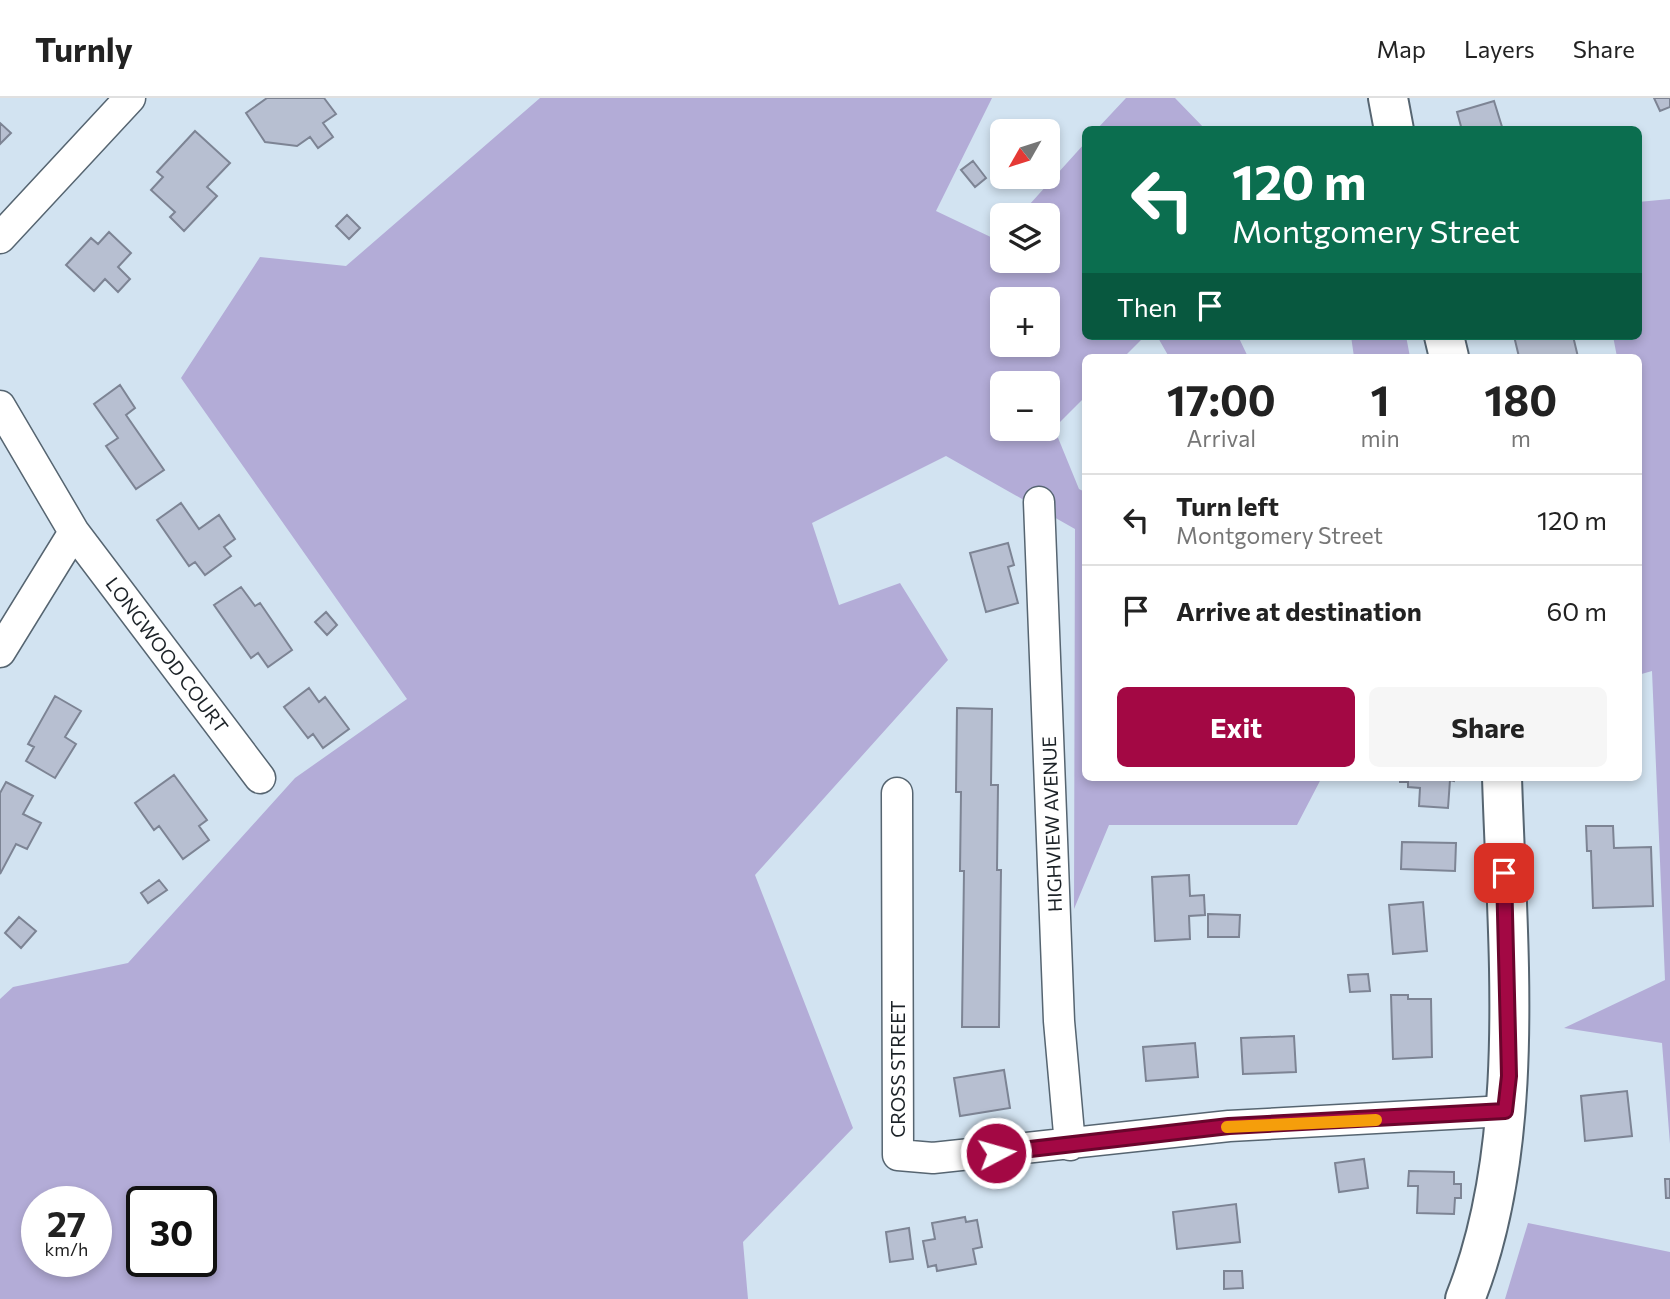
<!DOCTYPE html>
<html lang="en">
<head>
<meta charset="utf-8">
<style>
	body { margin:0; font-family:Commissioner,sans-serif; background:#f6f6f6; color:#222; height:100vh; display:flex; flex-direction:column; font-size:26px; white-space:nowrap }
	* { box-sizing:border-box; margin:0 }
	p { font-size:23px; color:#767676 }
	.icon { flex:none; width:38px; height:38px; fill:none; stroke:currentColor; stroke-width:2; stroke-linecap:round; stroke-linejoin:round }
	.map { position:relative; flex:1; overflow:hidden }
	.drawer { position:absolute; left:1082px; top:256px; width:560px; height:427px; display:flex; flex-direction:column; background:#fff; border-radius:10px; box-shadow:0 4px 10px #0003 }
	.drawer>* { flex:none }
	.banner { position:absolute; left:1082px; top:28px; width:560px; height:214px; border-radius:10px; box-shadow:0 4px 10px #0003; background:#0b6e4f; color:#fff; overflow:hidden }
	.needle { width:46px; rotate:231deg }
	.buttons { position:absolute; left:990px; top:21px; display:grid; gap:14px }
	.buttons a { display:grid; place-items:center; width:70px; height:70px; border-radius:10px; background:#fff; box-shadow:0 4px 10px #0003; font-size:35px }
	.speed { position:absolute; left:21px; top:1088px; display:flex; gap:14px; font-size:35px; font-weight:700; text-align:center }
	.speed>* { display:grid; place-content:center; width:91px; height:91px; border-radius:50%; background:#fff; box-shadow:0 4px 10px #0003; line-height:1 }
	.speed small { font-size:18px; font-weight:400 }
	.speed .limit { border:4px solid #111; border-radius:10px; background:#fff; color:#111 }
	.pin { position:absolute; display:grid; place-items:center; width:60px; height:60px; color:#fff; margin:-30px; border-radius:14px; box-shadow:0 4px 10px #0006 }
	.me { position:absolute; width:77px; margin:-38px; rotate:84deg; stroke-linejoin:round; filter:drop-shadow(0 0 5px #0008) }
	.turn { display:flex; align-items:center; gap:24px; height:147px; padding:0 35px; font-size:32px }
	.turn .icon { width:91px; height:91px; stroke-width:2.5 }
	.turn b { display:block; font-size:49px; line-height:60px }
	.then { display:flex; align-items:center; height:66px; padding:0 35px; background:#0003; gap:14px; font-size:26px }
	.eta { display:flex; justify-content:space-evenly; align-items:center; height:119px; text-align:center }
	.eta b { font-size:42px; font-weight:700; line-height:49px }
	.action { display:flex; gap:14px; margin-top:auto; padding:14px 35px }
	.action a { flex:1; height:80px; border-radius:10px; background:#a30844; color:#fff; font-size:28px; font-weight:700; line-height:80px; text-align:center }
	.action a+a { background:#f6f6f6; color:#222 }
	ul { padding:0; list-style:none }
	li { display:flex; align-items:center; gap:21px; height:91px; padding:0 35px; border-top:2px solid #e0e0e0 }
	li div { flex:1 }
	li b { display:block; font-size:26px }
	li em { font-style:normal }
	header { display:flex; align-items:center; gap:42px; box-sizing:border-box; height:98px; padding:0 35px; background:#fff; border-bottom:2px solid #e0e0e0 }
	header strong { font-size:33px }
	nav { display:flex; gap:38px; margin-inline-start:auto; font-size:24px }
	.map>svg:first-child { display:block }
	.green { fill:#b3acd7; fill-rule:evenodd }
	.building { fill:#b7bfd1; stroke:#7d8494; stroke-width:2 }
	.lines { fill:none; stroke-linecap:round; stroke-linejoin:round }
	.street-casing { stroke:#566571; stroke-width:33 }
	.secondary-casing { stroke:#566571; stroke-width:42 }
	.street { stroke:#fff; stroke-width:30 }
	.secondary { stroke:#fff; stroke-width:38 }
	.route-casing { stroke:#6a052c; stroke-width:18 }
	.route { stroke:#a30844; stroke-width:12 }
	.slow { stroke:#f59e0b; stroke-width:12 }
	.labels { text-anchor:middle; stroke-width:6; stroke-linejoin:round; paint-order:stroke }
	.street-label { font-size:19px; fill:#1c2227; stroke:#fff }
</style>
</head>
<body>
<header>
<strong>Turnly</strong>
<nav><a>Map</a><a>Layers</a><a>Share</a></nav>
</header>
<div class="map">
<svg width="1670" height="1201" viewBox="0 0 1670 1201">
	<rect width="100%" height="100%" fill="#d2e3f1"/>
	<path class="green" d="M540,0h452l-56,113 61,29 6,-6v27h45v-46h-28l65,-72v193h60l-21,21h-39v40l-31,31 25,61 6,3v285h237l-25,48h-188l-35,84 1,-380 -129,-73 -134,67 27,82 61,-22 48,77 -193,215 98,253 -110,114 5,57h-748v-300l13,-12 115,-24 167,-185 112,-79 -226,-321 79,-121 86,9zM1003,201h45v46h-45zM1003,285h45v46h-45zM37,1104h59v60h-59zM142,1104h59v60h-59z
		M1126,0h49l30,31h-108z
		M1670,101v945l-8,-101 -98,-15 101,-48 -13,-309 -14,4v-318h-21l-4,-21h25v-134z
		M1157,238h81l10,21h-79z
		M1351,238h55l4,21h-56z
		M1528,1125l142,29v47h-165z"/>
	<path class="building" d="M267,0h57l12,16 -13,9 10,14 -15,11 -8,-11 -13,9 -32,-4 -19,-29z
		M1654,0h16v9l-10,4z
		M1494,3l9,29h-41l-5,-18z
		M0,25l11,10 -11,11z
		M195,33l35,32 -23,24 10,9 -33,35 -14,-14 5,-5 -24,-22 12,-13 -6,-5z
		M973,63l13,17 -11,9 -14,-17z
		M347,117l13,13 -11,11 -13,-13z
		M109,134l22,21 -13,14 12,12 -12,13 -13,-13 -11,12 -28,-26 25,-27 7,6z
		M1514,238h59l5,21h-59z
		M120,287l15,23 -9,7 38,55 -28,19 -30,-43 12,-8 -24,-34z
		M181,405l18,26 20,-14 16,24 -11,8 7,9 -26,19 -10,-13 -6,4 -32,-46z
		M1008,445l6,22 -6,2 10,36 -32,9 -16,-59z
		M241,489l14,19 5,-3 32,47 -24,17 -10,-14 -7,5 -37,-53z
		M326,514l11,13 -10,10 -12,-13z
		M309,590l10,14 6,-5 24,32 -26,19 -10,-14 -5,4 -24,-31z
		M55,598l26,15 -16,26 11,7 -21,34 -29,-17 8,-14 -6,-3z
		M957,610l35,1 -1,76h7l-1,85h4l-2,157h-37l2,-156h-4l1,-79h-5z
		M174,677l33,45 -8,6 10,14 -26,19 -24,-33 -5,4 -19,-27z
		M1400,679h55l-1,4 -4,-1 -2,28 -29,-2 1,-18 -12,-1v-5h-8z
		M6,684l27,14 -10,18 18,9 -14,26 -11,-5 -16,30v-81z
		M1586,728h27l1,22 37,-1 2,59 -60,2 -2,-57h-4z
		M1402,744l54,1 -1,28 -54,-2z
		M1189,777l1,21 14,-1 1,20 -16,1 1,23 -35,2 -3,-64z
		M159,782l8,10 -19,13 -7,-10z
		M1423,804l4,49 -34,3 -4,-49z
		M1208,816l32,1 -1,22h-31z
		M19,819l17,14 -15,17 -16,-15z
		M1368,876l2,17 -20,1 -2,-17z
		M1391,897h17v4h23l1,58 -39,2z
		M1294,938l2,36 -53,2 -2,-36z
		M1195,945l3,34 -52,4 -3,-34z
		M1004,972l6,38 -50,8 -6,-38z
		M1627,993l5,45 -47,5 -4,-45z
		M1364,1061l4,29 -29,4 -4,-29z
		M1409,1073l45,1v12h7v14h-6l-1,16 -37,-1 1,-27h-10z
		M1665,1081h5v19h-4z
		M1236,1106l4,38 -63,7 -4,-37z
		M965,1119l1,5 11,-2 5,27 -9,2 3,15 -39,7 -1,-6 -8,2 -5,-26 12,-2 -3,-16z
		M909,1130l4,31 -23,3 -4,-30z
		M1224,1173h18l1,17 -19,1z"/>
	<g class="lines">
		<g class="street-casing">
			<path id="street" d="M0,140l130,-140
				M0,308l74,126 -74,120
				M1039,404l20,519 11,124
				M74,434l186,246
				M897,695l1,362 35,3 296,-32 276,-15"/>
		</g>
		<g class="secondary-casing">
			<path id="secondary" d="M1388,0l6,32
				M1444,238l5,21
				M1465,1201c63,-157 42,-355 37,-522"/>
		</g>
		<use href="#street" class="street"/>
		<use href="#secondary" class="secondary"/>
	</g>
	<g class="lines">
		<g class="route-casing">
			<path id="route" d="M996,1055l233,-27 276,-15 4,-35 -5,-203"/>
		</g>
		<use href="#route" class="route"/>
		<path class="slow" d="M1227,1029l149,-7"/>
	</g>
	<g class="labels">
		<g class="street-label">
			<text transform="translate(167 557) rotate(53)" y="7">LONGWOOD COURT</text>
			<text transform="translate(1052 726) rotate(-92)" y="7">HIGHVIEW AVENUE</text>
			<text transform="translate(898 971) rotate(-90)" y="7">CROSS STREET</text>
		</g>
	</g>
</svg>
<div class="buttons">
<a><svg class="needle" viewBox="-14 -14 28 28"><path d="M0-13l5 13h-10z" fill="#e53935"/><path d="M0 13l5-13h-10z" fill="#767676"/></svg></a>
<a><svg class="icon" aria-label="layers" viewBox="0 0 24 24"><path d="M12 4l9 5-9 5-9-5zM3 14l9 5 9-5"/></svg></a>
<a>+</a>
<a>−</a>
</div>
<div class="speed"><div>27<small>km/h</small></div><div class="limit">30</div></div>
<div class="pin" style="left:1504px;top:775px;background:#d93025"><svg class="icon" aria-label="arrive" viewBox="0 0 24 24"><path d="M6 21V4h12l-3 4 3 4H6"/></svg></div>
<svg class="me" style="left:996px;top:1055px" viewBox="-20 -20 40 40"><circle r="17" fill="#a30844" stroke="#fff" stroke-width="3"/><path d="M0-11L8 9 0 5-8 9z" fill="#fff"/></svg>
<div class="banner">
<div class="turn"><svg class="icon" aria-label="left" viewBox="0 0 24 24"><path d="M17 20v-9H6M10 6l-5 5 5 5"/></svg><div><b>120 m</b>Montgomery Street</div></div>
<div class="then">Then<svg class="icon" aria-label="arrive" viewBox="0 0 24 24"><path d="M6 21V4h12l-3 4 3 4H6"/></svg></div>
</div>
<section class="drawer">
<div class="eta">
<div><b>17:00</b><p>Arrival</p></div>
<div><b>1</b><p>min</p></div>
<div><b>180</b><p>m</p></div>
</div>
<ul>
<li><svg class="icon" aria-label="left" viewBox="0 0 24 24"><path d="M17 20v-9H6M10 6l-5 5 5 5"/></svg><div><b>Turn left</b><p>Montgomery Street</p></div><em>120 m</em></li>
<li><svg class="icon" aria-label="arrive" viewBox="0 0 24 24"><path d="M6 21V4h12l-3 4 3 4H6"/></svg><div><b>Arrive at destination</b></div><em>60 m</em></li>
</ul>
<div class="action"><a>Exit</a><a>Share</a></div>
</section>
</div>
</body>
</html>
